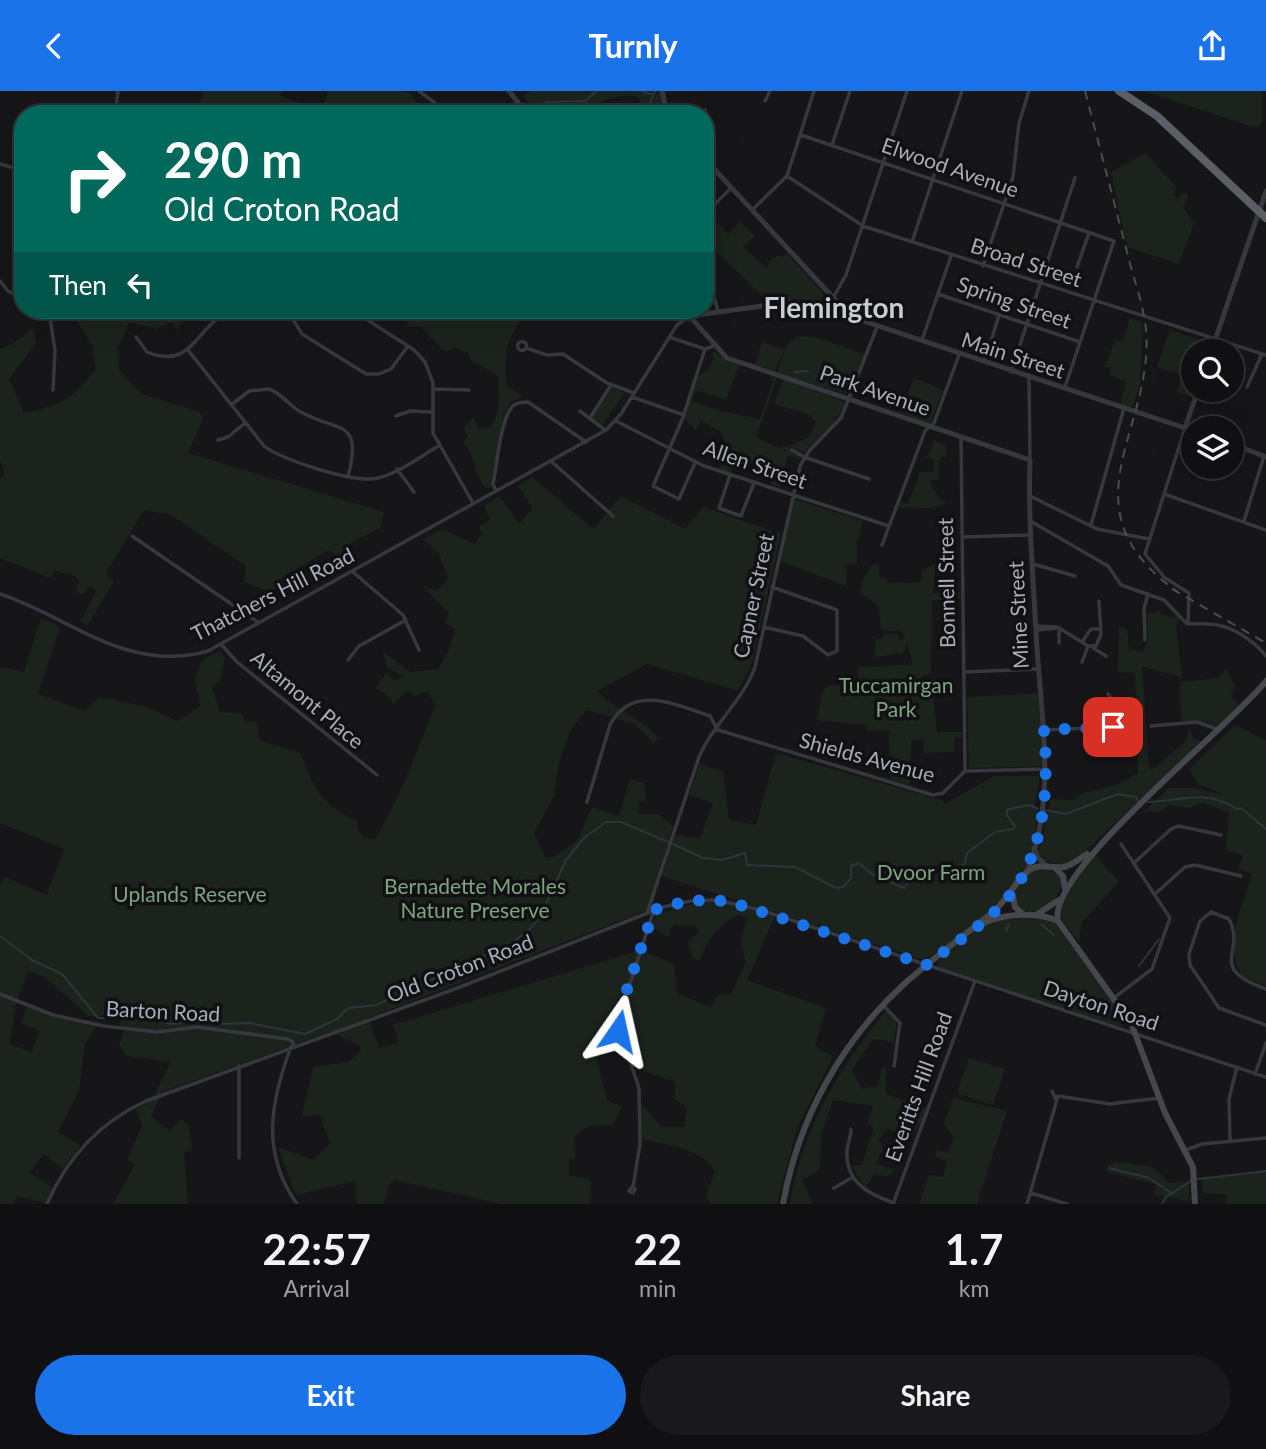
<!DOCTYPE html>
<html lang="en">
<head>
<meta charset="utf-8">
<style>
	body { margin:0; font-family:Lato,sans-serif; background:#19191b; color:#f1f3f6; height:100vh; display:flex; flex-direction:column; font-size:26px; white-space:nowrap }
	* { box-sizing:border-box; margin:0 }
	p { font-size:23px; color:#9c9d9f }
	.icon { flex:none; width:38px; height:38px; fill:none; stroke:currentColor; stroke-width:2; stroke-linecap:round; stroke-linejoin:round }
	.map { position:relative; height:1113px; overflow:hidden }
	.drawer { display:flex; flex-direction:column; background:#101012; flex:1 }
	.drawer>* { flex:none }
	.guide { position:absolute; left:14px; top:14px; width:700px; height:214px; border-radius:28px; box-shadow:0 7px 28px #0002,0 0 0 2px #303032; background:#00695c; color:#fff; overflow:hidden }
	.tools { position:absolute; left:1181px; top:248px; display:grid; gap:14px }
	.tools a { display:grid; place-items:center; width:63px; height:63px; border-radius:50%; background:#101012; box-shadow:0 7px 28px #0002,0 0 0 2px #303032; font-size:35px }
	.pin { position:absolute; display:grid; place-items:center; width:60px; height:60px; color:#fff; margin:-30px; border-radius:14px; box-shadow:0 4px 10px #0006 }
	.me { position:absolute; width:77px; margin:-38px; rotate:11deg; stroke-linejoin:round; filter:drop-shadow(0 0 5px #0008) }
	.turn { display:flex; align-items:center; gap:24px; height:147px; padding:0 35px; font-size:32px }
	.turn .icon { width:91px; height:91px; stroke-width:2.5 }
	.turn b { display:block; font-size:49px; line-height:60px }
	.then { display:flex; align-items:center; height:66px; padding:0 35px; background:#0003; gap:14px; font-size:26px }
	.eta { display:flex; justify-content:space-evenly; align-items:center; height:119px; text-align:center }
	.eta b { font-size:42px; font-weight:700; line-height:49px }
	.primary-button { display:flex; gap:14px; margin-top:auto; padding:14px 35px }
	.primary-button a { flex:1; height:80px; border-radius:42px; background:#1a73e8; color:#fff; font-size:28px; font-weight:700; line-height:80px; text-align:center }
	.primary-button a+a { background:#19191b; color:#f1f3f6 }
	header { display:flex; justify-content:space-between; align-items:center; height:91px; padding:0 35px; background:#1a73e8; color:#fff; font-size:32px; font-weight:700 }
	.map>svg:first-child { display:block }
	.green { fill:#1c231d }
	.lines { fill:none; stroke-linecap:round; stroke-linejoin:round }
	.stream { stroke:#2c353c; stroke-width:2 }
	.minor { stroke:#37383d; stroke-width:3.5 }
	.tertiary { stroke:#37383d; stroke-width:5 }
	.secondary { stroke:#45474d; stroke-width:6 }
	.trunk { stroke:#5b5e65; stroke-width:8 }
	.rail { stroke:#4a4c52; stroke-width:2; stroke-dasharray:9 7; stroke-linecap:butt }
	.route { stroke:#1a73e8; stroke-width:12; stroke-dasharray:0 21.6 }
	.labels { text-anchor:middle; stroke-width:7; stroke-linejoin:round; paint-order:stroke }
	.street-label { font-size:21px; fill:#a8adb8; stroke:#111113 }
	.park-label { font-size:21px; fill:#7fa381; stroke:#111113 }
	.district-label { font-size:28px; font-weight:bold; fill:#c9ccd4; stroke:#111113 }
</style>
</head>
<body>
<header><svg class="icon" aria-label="back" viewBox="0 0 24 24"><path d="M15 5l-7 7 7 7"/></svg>Turnly<svg class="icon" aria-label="share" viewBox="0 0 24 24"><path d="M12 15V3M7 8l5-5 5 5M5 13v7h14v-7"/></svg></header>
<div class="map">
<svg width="1266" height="1113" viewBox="0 0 1266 1113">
	<rect width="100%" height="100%" fill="#161618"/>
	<path class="green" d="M203,0h79l-2,5 41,14 7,-19h72l11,3 11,17 -224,3z
		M530,0h129l4,18 -15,5 -10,-17c-25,-6 -45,10 -67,17 -9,3 -24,0 -34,0l-14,-18z
		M1143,0h119v32l-5,5z
		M1146,62l31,35 -4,7 4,4 7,-7 5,3 -6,13 11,14 -15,42 -52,-17 -16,-75z
		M709,124l20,19 11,-12 15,14 -12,11 24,21 5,-10 8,-3 2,3 5,-5 39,44 -3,6 -29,-4 -25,3 -64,-61v-21z
		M76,219h118l-18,20 -4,-8 -15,7 -28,-6 -11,25 1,22 23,24 58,18 3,7 -15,34 196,59 -4,16 -37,19 15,13 -9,5 -20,-15 -45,26 -11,17 -29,-11 2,-16 -75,-51 -27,-5 -36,60 -1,5 7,6 -26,44 -8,-3 15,-28 -1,-7h-5l-6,8 -8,-4 4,-10 -4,-5 -21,-6 -4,8 -50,-20v-79l4,-4v-8l-4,-5v-113l13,-5 20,-17 3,16 -27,36 15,34c36,-7 50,-15 72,-45l-4,-22 -18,-30z
		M396,219h133c-21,26 -27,41 -22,76l16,11 -13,5 -7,19 -10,65 -6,3c-14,-14 -10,-33 -24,-47l5,-6 -5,-8 11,-11 4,12 12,-1c12,-18 9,-32 8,-52l-27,-16 -3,-7 -12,-5 -12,3 -23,-24 -15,-1 3,-8z
		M1130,227l13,4 -3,62 -8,24 -12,-4 6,-22 -16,-7 1,-7 -6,-2 10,-26 8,2z
		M1170,239l40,13 -3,9h-13l-2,45 -15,-5 5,-17 -25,-8z
		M798,245l17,1 49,17 -16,40 -71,-21 9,-27z
		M762,251l22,8 -9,21 -20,-7z
		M711,260l29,14 -1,4h-2l-11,31 -30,-10 -4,11 28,10 40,8 13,-38 -2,-5 6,2 -21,59 25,12 5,-4 14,10 -1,4 -11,-4 -8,33 -10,-4 4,-12 -35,-13 -4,1 -4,13 -12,-4 2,-7 -6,-5 3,-8 8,-4 -5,-13 -20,-12 -5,11 -12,-13 14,-42 10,-6 6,-12z
		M914,287l29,12 -13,34 -32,-12 3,-8 13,4 3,-8 -10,-4z
		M783,288l62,23 -7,15 -5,-1 3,5 -33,32 -13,-7 19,-9 7,-16 -7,-6 -35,-11z
		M612,297l13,5 -23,32 -10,-7z
		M934,349l12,5v12l-6,1 -2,22 -9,1 9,15 9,8 -17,4 -33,-1 2,-6 8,3 11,-24 1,-8h15v-12l-9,-4h3z
		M532,386l61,52 28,-33 64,33 18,-22 78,27 -29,129 -14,28 -91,-27 -50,27c18,20 44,25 61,47l-4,6 -19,-20 -49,-14 -16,21 -12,35 -4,30 -20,37 12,25 10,-2 22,-17 14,-32 27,9 11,-37 14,4 2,18h-7v13h19l15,12 -12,39 -8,43 -285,110 11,30 19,-6 -5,-17 248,-75 33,14 3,29 33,14 8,-13 13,1 15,-34 -6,-18 7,-25 -8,-3c-22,9 -31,25 -40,46l-7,-3 -4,-17 11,-9 -3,-6 -22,-1 -5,5v7l-18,-10 5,-12c50,-19 69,-15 119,1l-28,64 79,28 -11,38 18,11 -36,71 -20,76h-66l-5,-9 9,-24c-14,-23 -49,-26 -73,-32l-1,-35 21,23h22l3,-20 -12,-7v-18l-34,-12 -22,-40 -12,1 -10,28 10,41 15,7 -9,18 -25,1 -14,11 1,22h-6v16l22,5 -1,24h-88l-108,-24 -5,5 -5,19h-27l-2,-23 -59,14 -18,-48 35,13 17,-17 -10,-28 -18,1 11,-49 35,-5 13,-12 -3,-6 -28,-12 -168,60 -11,24 19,15 9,-12 9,4 4,28 -8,1 4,52h-75l22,-39 -8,-5 15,-34 -6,-17 15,-7 20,-40 -45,-6 -7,-12 6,-15 -5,-1 1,-13 -33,1 -43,-39 -17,-6 -13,36 -5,37 22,8 8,-22 -19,-6 6,-18 70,19 -12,19 -6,46 -21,42 22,13 -17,24 -19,-15 -14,19 25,16 -7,15 -31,-8 -4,8h-13v-318l4,-9 43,18 17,-46 -64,-26v-156l24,5 17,-54 19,9 -22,67 47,17 14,-14 48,10 31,14 22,-15 -5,-26 7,-20 19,-9 4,6 -5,23 -8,8 8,24 21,1 4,8 12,1 2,18 42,13c11,35 22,53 56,68l1,9 6,7 11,2c26,-43 41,-87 60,-133l-7,-15 -13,5 -7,-6 -17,16 1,-6 -16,-13 11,-14 8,8 8,-5 -16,-9 -4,-16 27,21 28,-3 10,-17 7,-23 -10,-6 4,-10 -27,-28 14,6 12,-12 -8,-24 -16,-16 18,-10 33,15 7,-11 -3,-6 11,-8 -6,-13 16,-10 19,28 14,-16 -15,-22z
		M794,408l69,22 -6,22v20l-10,1 -1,22 -66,-25z
		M873,473l6,1v12l7,1 1,5 34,-1 1,-11 13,-7 -2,29 27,-1v7l-28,1 -1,73 -10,4 12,20 4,35h25v6h-8v14l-30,1 -1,-14 -12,2 -1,45 -20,-7 -1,-49 -22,1 -1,-6 -49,-5 5,-28 7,-7 29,1v-19l55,-2 -7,-24v7l-4,5 -27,4 1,-18h7l1,-5h13l2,6 6,-2 -3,-7 -21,-1 -2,-23 -19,-15 2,-11z
		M1158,521l16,6 2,-3 4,5 -4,5 6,53 -40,-12 7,102 3,2 33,-28 4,-15 5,12 8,3 -121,113 -17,9 -21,-3 -6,-12h3l11,-50 22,1 11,-7 35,-9 19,-11 -3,-100 -17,-1 1,-46 8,4 2,19 14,3 5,-12 -1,-26z
		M1226,577l9,18 -4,10 9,9 -22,21 -18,-5h-19l-1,-39 38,-4z
		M1038,602l5,73 -74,2 -2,-71z
		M1235,634l31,15v246l-24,-10c-20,-34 1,-69 10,-102l-14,-5 5,-13 -17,-6 3,-37 -26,-10 -13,5 -22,-3 -8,7 -13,-1 -7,4 29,-27h24l32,7 -27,-11 -9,-15z
		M776,662l165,47 4,4 49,-28h46l-6,34h4c-3,18 -3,38 -10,54 -11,25 -82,91 -107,95l-260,-83 14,-41 25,4 13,-36 -24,-8 11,-31 23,8 6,48 27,5z
		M1095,763l24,28 -37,40 -3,20 -17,-22 -3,-11 19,-34z
		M1047,777l14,9c3,22 -21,43 -42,32l-5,-14c7,-16 16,-25 33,-27z
		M1005,828c16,1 40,-5 52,6l62,83 7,17 -8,1 -178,-58 -2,-7c22,-18 39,-37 67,-42z
		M886,920l11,6 -3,25 -21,-3 -21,31 10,19 16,-3 4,-20 4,3v25l42,15 -14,26 -28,-6 -7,11 4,8 -7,16 21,6 -10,6 -13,-2 -8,13 -15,-21 11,-1 12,-38 -7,-2 6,-19 -40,-6 -12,35 -1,35 -18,10 11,24h-23c12,-74 49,-136 96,-193z
		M969,967l36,11 -12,36 -36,-12z
		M953,1007l54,13 -30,93h-58l10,-29 14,2 4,-16 -12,-4 1,-8 12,4 6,-16 -10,-13z
		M1115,1071l36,4 19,17 19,-2v20l-34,-6 1,-11 -48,-12 -2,-5z
		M1266,1079v34h-40l1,-9 -24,-2 -1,-14z"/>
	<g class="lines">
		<path class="stream" d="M642,0l11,4
			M612,15l15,4
			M532,18l15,-7 38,-1 12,-10
			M650,23l-1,-9 6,-14
			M795,281l13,-1
			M1148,711c34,-1 56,-14 89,7l4,-1 25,21
			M1044,719l22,4 51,-20 19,3 2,5
			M673,753l30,14 19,2 23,-7 2,12 48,2 41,21 7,-1 8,-9v-12l8,-3 13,11 32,14 13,-18 42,-2 6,-5 2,-10 28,-21 18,-3 2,-3 -9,-12 2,-5 22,-4 8,4
			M1041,833l13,11
			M1006,840l3,-6
			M0,845l32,24 30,14 36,44h8l11,-7 55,13 15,-2 14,-9
			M1139,875l20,-27
			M1112,917l7,9
			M203,921l17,12 29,-1 56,11 32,-15 11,-11 28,-3 134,-61 20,-15 11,-14 25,-55 18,-22 22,-16h15l47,20
			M1109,1077l40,10 24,16
			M1198,1088l68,-8
			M1162,1113l4,-7 25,-16"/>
		<path class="minor" d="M419,0l31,23
			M765,10l5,-10
			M116,16l17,7
			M115,23l3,-23
			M702,23l3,-4
			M801,44l313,106 -49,146
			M832,54l18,-54
			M0,73l23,7
			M787,85l76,50 403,129
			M752,119l35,-34 27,-85
			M705,123l26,-26
			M912,151l50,-151
			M983,175l30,-89 6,-54 10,-32
			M1077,176l12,-34
			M0,190l8,10 15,8
			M705,198l10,11 3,12
			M938,203l142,48
			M833,207l13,-23 61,-184
			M49,219l6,41 -2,39
			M287,219l15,24 64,40h13l12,-5 17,-23
			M352,219l62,40 11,12 8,21v50l40,70
			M136,246l11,15c45,18 47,-22 78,-38 17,-8 38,0 55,-4
			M669,246l36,12 9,-3
			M922,249l29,-84
			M517.5 255a4.5 4.5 0 1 1 9 0a4.5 4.5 0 1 1-9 0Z
			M526,257l21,7 16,-1 44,29 27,10
			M188,259l76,96c17,14 92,38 114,32 21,-5 43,-22 62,-33
			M985,270l14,-46
			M1011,281l64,-194
			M1029,287l1,82
			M1247,296l15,-33
			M433,298l36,1
			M632,306l52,18
			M231,314l18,-14 20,-2c14,5 20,17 32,23 35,20 63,6 47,64
			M580,320l25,19
			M396,325l14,-5 21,1
			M590,327l21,-33
			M616,330l88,45 185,60
			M1185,337l-40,126 20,24 24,15 -1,31
			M961,346l4,334
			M218,349l10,-3 17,-14
			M792,359l12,7 65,22
			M551,370l62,55
			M695,372l-16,36 -26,-13 29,-66 23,-71
			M397,378l17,23
			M730,384l-11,33 22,8 13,-33
			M496,400l-3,-7c4,-19 7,-62 19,-77 4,-5 11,-5 16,-5l58,40
			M1164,403l102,36
			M1030,405l67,33 52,10
			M1244,430l20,-65
			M1032,431l76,44 13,19 43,15 22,23c8,2 14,0 22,1 22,0 45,16 58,32
			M1091,434l33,-117
			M132,445l127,87
			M962,446l68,-2
			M882,454l43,-114 9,-8 25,-68
			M1033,473l42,12
			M353,481l50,43 16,35
			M0,503c72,24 127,80 208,57l398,-221 15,-16 56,-89 13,-9
			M1036,535l21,1
			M764,536l39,9 25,19 9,-4v-41l-65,-23
			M1036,539l23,-2 29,18h8l5,-12 -2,-33
			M1145,549l-1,-32 4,-14
			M1082,551l9,-13h10
			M1059,552v-15
			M221,553l16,18 140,113
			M1093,557l13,8
			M348,569l11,-14 47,-26
			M1082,571l6,-16
			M964,581l75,-3
			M1108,603l3,4 3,57
			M1151,635l46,-4 20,7
			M715,638l218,66 10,-2 22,-22 82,-2
			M1044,639l69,-3
			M587,711l23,-77c22,-42 67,-20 100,-9l6,11
			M1134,772l37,-34 8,-3 42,9
			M1155,803l30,-27 10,-2 46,11
			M647,822l52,-156c14,-33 44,-56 56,-90l45,-201 9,-15 32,-33 36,-91
			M1266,898c-61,-22 -19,-36 -37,-70l-18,-7 -11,9 -11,33 1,11 29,43 47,17
			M0,903l53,21 51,11 53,6 40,-5 90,12 5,2 2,5
			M1115,906l37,-28 18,-51 -49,-74
			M884,915l16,17 -6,43
			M291,956c-21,55 -30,107 6,157
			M1255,983l11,-31
			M1052,1000l4,9
			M851,1038c0,8 -3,13 -4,21 -2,32 21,44 47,53
			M1230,1049l-1,-41 8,-32
			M1186,1059l16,-6 64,-6
			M239,1067v-92
			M632,1096l3,2 -2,4 -4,-2z
			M633,1096l7,-43 -1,-56 -22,-65 37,-113
			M834,1097l19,-11
			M1031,1102l36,11
			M47,1113c20,-46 53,-82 99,-103l309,-112 208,-82 27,-6 26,-1 45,10 505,167
			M893,1113l82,-223
			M1027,1113l31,-108 52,8 49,-6"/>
		<path class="tertiary" d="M509,0l18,23
			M662,0l5,23
			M705,68l146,158
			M684,219l43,48 303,102c-2,57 3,115 6,172 4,81 22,162 -9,240
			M690,225l101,-14 27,4 376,125
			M1211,261l55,-161
			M1185,337l13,-38
			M1232,353l34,13
			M1034,757l4,10 9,8"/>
		<path class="secondary" d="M1055,777l8,8 2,13
			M1012,801l3,15 9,8
			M1036,824l23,-15
			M984,832c21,-10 53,-11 74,-2
			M783,1113c15,-84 57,-161 120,-219 29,-26 61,-49 91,-74 13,-11 21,-29 34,-40 12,-9 23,-2 36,-4 8,-2 16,-8 23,-13
			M1195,1113l-2,-37 -28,-54 -34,-90 -73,-102c-13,-48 173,-195 208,-240"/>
		<path class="trunk" d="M1119,0l38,25 109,102"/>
		<path class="rail" d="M1085,0c14,54 28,107 42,161 6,25 16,51 19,77 9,102 -87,179 33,264
			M1172,498l94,54"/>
	</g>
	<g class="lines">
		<path class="route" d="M618,940l1,-18 35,-103c27,-9 52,-13 80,-7l193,62c26,-21 57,-40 79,-65 39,-44 43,-114 38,-170l69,-3"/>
	</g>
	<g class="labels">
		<g class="street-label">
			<text transform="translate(950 77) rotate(19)" y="7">Elwood Avenue</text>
			<text transform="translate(1026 172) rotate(18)" y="7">Broad Street</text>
			<text transform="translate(1014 212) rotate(19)" y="7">Spring Street</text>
			<text transform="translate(1013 265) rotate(18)" y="7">Main Street</text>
			<text transform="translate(875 300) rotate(19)" y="7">Park Avenue</text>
			<text transform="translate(755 374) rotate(19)" y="7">Allen Street</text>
			<text transform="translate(947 492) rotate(-91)" y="7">Bonnell Street</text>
			<text transform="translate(273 504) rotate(-27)" y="7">Thatchers Hill Road</text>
			<text transform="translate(754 505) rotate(-78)" y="7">Capner Street</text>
			<text transform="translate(1019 524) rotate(-93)" y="7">Mine Street</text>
			<text transform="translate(307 609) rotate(40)" y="7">Altamont Place</text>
			<text transform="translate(867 667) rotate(15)" y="7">Shields Avenue</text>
			<text transform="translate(460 878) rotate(-21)" y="7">Old Croton Road</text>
			<text transform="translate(1101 915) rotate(18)" y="7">Dayton Road</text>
			<text transform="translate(163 921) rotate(3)" y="7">Barton Road</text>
			<text transform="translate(919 996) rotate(-70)" y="7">Everitts Hill Road</text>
		</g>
		<g class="park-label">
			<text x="896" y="602">Tuccamirgan<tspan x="896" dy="24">Park</tspan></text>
			<text x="931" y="789">Dvoor Farm</text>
			<text x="475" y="803">Bernadette Morales<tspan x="475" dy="24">Nature Preserve</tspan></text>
			<text x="190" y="811">Uplands Reserve</text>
		</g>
		<g class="district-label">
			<text x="834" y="227">Flemington</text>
		</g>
	</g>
</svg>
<div class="tools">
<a><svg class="icon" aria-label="search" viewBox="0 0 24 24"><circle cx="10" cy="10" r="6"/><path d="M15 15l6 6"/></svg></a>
<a><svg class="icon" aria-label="layers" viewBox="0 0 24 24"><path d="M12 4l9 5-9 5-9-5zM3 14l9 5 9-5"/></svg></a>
</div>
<div class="pin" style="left:1113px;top:636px;background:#d93025"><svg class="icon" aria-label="arrive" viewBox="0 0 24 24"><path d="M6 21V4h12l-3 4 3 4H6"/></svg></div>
<svg class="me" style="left:618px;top:940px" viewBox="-20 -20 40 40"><path d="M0-17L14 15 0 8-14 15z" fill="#1a73e8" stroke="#fff" stroke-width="4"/></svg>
<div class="guide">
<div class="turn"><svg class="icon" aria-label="right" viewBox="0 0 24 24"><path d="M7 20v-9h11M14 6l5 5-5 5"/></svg><div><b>290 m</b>Old Croton Road</div></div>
<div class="then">Then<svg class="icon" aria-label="left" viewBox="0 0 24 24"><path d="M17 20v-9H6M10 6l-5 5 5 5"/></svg></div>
</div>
</div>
<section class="drawer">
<div class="eta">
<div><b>22:57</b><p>Arrival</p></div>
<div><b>22</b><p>min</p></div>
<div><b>1.7</b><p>km</p></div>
</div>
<div class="primary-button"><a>Exit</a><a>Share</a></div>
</section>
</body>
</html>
